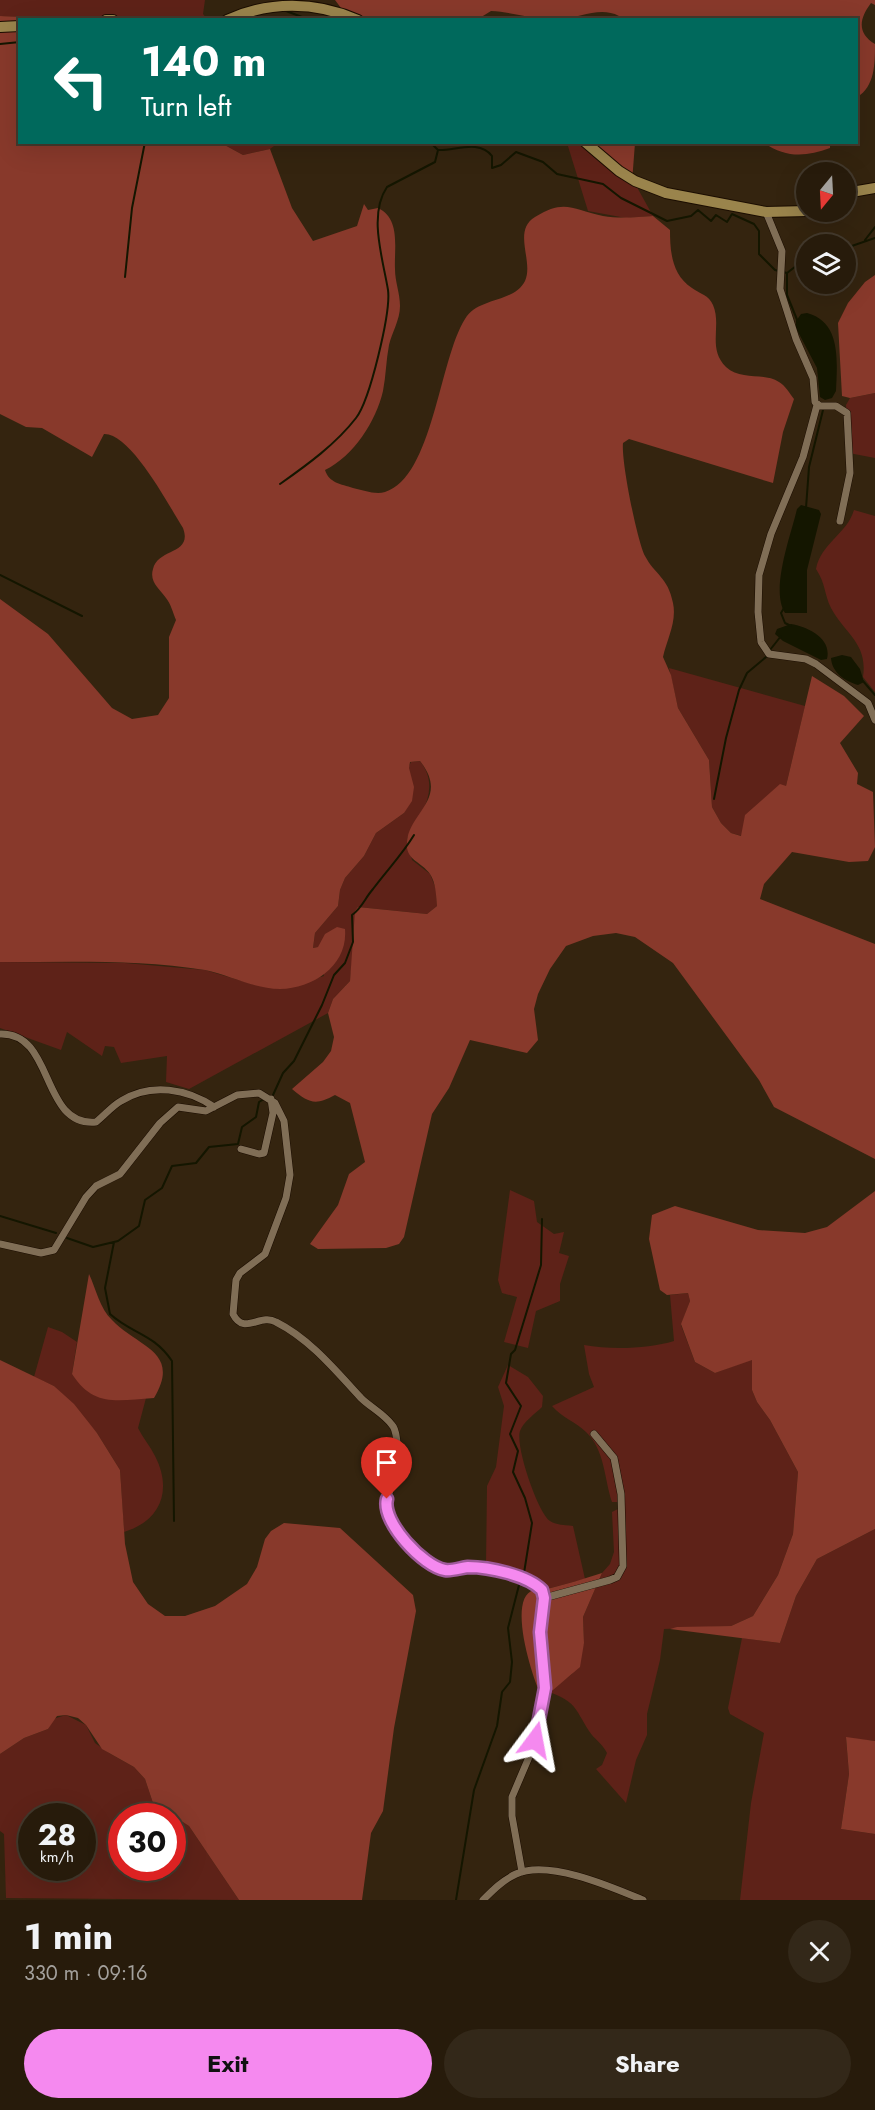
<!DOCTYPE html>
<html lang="en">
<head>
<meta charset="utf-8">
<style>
	body { margin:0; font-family:Jost,sans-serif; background:#332819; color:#f1f3f6; height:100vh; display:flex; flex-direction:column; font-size:22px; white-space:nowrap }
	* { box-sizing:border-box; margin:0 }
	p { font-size:20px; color:#a4a19d }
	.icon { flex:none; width:33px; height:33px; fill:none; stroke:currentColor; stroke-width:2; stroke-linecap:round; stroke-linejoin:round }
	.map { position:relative; height:1900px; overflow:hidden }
	.side { display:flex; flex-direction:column; background:#271b0b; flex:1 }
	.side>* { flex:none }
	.hud { position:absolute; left:18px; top:18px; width:840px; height:126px; border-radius:0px; box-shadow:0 6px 24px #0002,0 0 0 2px #43392c; background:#00695c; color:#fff; overflow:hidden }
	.needle { width:39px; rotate:198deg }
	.controls { position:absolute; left:796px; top:162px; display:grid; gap:12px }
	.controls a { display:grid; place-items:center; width:60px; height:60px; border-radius:50%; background:#271b0b; box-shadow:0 6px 24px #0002,0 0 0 2px #43392c; font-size:30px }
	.speed { position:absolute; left:18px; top:1803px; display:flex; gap:12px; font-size:30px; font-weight:700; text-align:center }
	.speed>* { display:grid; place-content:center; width:78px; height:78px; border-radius:50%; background:#271b0b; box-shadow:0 6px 24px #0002,0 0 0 2px #43392c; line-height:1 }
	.speed small { font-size:15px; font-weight:400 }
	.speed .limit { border:9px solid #d22; background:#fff; color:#111 }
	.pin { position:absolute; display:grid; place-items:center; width:51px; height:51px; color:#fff; margin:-62px -26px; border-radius:50% 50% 50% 0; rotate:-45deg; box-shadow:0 0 6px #0007 }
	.pin .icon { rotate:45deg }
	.me { position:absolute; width:66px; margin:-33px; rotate:13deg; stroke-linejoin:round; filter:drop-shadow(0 0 4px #0008) }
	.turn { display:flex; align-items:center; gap:21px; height:126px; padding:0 24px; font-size:27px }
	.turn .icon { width:78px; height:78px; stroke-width:2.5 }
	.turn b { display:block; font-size:42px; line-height:51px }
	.round { display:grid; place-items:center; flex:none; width:63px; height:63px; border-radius:32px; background:#332819 }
	.head { display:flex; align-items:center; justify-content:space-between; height:102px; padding:0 24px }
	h1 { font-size:36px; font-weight:700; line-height:45px }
	.button { display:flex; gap:12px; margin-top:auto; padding:12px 24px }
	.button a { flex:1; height:69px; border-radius:36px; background:#f589ef; color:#111; font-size:24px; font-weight:700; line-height:69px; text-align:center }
	.button a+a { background:#332819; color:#f1f3f6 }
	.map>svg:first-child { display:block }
	.green { fill:#5e2218; fill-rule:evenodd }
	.forest { fill:#88392b }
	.water { fill:#141600 }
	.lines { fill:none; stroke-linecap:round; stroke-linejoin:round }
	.stream { stroke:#141600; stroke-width:2 }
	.street-casing { stroke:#1b0d00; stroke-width:8 }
	.secondary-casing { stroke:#1b0d00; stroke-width:12 }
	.street { stroke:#806e56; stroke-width:7 }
	.secondary { stroke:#9a844c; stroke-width:10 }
	.route-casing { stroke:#9f599b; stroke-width:15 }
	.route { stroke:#f589ef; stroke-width:10 }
</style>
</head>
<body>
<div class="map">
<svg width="875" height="1900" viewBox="0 0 875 1900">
	<rect width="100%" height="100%" fill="#34240f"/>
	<path class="green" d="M0,0h205l-2,14 4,5 -143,1 -64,-4z
		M221,143h57l-8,6 -27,6z
		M567,143h13l20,18 38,23v5l15,27 -27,2 -38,-7z
		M875,393v65l-26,-5 -3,-48 4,-7z
		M854,510l21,6v176l-12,-15c5,-34 -18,-43 -32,-69 -7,-14 -5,-24 -15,-39 5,-26 31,-35 38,-59z
		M669,668l136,38 -19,80 -44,50 -11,-3 -10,-10 -9,-16 -3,-47 -31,-52z
		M420,761c21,27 2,52 -13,77l5,22 18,14 6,15 1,17 -10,8 -69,-7 -8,74 -17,18 -5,14 -139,76 -23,-7 1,-26 -46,7 -7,-16 -9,-1 -3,10 -35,-24 -6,18 -61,-22v-66l125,1 80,7 47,14 28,5 44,-13 -6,-29 -5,1 2,-15 23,-27 2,-16 5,-12 19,-22 12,-23 28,-20 4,-45 3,-6z
		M510,1190l24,11 3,21 17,12 10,-2 -5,21 10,3 -9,28v17l-24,10 -8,37 -24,-6 13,-45 -15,-4 -4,-13z
		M688,1293l2,8 -9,24 14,37 20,11 37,-14v31l5,12 13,18 28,52 -5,62 -15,41 -25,41 -22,10 -67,3 -4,31 -13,54v21l-11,25 -10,43 -30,-34 6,-4 5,-12c-5,-10 -13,-14 -18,-22 -15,-24 -13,-29 -40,-39l23,-18 12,-31 -1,-26 19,-44 8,-9 4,-12 -2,-40 8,-4 -2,-6h-6c-8,-24 -7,-52 -26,-70 -10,-10 -25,-15 -34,-26l42,-19 -5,-13 -5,-29c27,5 64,4 90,-4l-4,-46z
		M48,1327l14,5 15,10 -5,32 59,25 15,-1 -8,30c5,10 12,18 17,28 18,35 5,65 -31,76l-4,-62 -23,-37 -43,-47 -20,-9z
		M508,1365l20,12 15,19 -1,11c-6,6 -19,15 -22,24 -5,15 18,82 30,90 5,4 16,4 23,5l12,53 -46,12 -53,-25 1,-80 9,-19 8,-61 -6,-19z
		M875,1529v212l-29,-3 3,36 -8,55 34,5v66h-135l11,-97 13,-70 -34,-19 -2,-6 14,-70 38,5 16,-47 21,-37z
		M66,1715l20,10 9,18 14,10 25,14 11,12 8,24 36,23 50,74 -233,-2 -2,-64 -4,-3v-77l24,-16 24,-9 5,-10zM32,1816h50v52h-50zM122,1816h50v52h-50z"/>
	<path class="forest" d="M335,0h540v5l-4,-2c-12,16 -14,30 4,41 0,19 0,43 -18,53l-1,-77h-237v-4c-19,-10 -39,2 -59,3 -24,2 -46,-7 -69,-8l-13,8 -128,1z
		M0,16l64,3 -44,1v122l201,1 22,12 27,-6 22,59 21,33 44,-15 7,-22 4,6 10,-2c23,11 16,40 17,61 0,13 5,24 5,37 0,14 -8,26 -11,39 -3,15 -3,31 -6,46 -7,30 -29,65 -58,79 4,13 16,14 28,18 10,2 22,7 32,4 48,-15 54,-132 80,-173 13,-22 49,-16 60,-38 9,-20 -13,-50 10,-64 30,-19 38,-7 68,-1 17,3 34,1 50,0l17,14c0,22 2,45 22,58 8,6 17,7 21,17 9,21 -6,43 13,62 15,14 37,5 53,15 6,3 11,12 15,17l-11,33 -10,51 -144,-44 -6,4c-2,18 14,97 22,113 10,19 23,21 28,47 4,19 -6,36 -10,54l8,18 7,33 31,52 3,47 9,16 10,10 10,3 4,-21 35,-31 6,2 26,-110 32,20 20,20 -24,27 18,30 -1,11 16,8 2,55 -7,14 -19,1 -57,-10 -28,32 -4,15 115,45v215l-101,-52 -15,-27 -86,-117 -38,-26 -19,-4 -23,3 -27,10 -16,23 -12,25 -4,15 4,31 -11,13 -57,-13 -21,48 -17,26 -28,123 -5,7 -13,4 -68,1 -8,-5 28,-39 11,-31 16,-12 -15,-59 -15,-8c-20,11 -26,8 -43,-6l31,-27 8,-11 3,-14 -6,-24 5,-14 17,-18 5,-70 3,-4 69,7 10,-8c-1,-11 -1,-23 -7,-32 -9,-13 -25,-14 -23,-32 2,-30 43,-43 13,-81l-10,1 -1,6 5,19 -2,14 -8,12 -28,20 -12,23 -19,22 -5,12 -2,16 -23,27 -2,15 5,-1 7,-13 12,-7 8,2c3,36 -31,59 -65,60 -26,0 -50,-14 -75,-19 -67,-11 -137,-8 -205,-8v-363l48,35 64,74 20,11 26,-4 11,-17v-61l7,-17c-3,-7 -5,-16 -10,-22 -6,-9 -17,-16 -13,-29 5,-21 40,-14 30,-41 -14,-22 -52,-95 -79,-94l-12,23 -50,-29 -16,-1 -26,-13z
		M580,143h55l-3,39 -32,-21z
		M764,143h66v5c-24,9 -44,10 -66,-5z
		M875,275v118l-25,5 -8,-2 -4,-73 10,-20 17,-21z
		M875,1191v338l-58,30 -21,37 -16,47 -110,-14 7,-2 54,-1 22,-10 25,-41 15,-41 5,-62 -28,-52 -13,-18 -5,-12v-30l-37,13 -20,-11 -14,-38 9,-23 -2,-8 -21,2 -7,-5 -11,-51 3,-24 23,-9 83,24 47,3 22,-6z
		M89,1274c7,15 11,35 23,46 25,27 70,31 42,78 -36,2 -60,10 -82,-24z
		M0,1360l54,26 20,18 23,29 23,37 5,74 8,38 15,22 17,12h20l30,-10 32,-22 10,-17 8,-28 6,-8 13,-8 56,5 73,67 3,16 -22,117 -11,83 -12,22 -9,67h-123l-50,-74 -36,-23 -8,-24 -11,-12 -32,-18 -16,-24 -8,-7 -12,-3 -9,1 -9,13 -24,9 -24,16z
		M602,1573l-19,44 1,26 -4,24 -27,23 -12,5c-8,-15 -35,-98 -7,-105 3,-1 9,0 13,-1 19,-5 37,-10 55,-16z
		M846,1737l29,4v93l-34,-5 8,-55z"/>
	<path class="water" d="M807,313c35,9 30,50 29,78l-4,7 -7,2 -5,-3 -3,-29 -21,-40v-7l5,-7z
		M801,505l18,5 2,4 -14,56v43h-22c-15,-23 6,-78 12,-104z
		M791,624c17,3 41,14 36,35l-6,1 -38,-19 -8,-7 2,-5z
		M842,655l9,2 9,12 4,13 -6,3c-13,-4 -26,-12 -27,-27z"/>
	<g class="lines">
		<path class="stream" d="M286,11l16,6 27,3
			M0,44l20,-2
			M430,142l8,8c17,1 41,-11 54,6v12l9,-3 15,-13 27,10 14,12 46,10 18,14 46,23 24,-5 7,-6 13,11 5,-6 11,7 5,-8 22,10 5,7v23l16,16 12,3
			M865,240l10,-13
			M846,248l29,-10
			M787,273v22l11,27
			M787,273l13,-10 7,-1
			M125,277l7,-69 13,-66
			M280,484c27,-19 56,-40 76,-66 14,-18 35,-106 32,-128 -5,-31 -20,-75 -1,-103l48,-25 3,-12
			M806,508l3,-41 14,-57
			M0,575l82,41
			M784,608l-3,5 4,10 6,3
			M770,650l11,-14
			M863,681l12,14
			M714,799l12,-61 13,-48 8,-17 19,-16
			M273,1095l10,-22 11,-12 28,-56 12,-30 11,-12 8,-21 -1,-27c10,-7 13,-17 21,-26 14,-19 29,-34 41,-54
			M0,1216l56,17
			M67,1238l26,9 25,-6 21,-15 6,-26 17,-12 10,-22 24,-3 13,-16 29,-3 4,-17 14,-10 3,-15 5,-3
			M114,1242l-9,46 5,26c22,20 43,19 62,47l2,160
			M524,1573l8,-50 -7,-25 -12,-26 5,-21 -8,-17 11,-28 -15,-23 5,-29 4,-4 26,-85 1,-46
			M456,1900l18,-110 23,-64 5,-34 8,-10 2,-20 -4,-34 11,-43"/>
		<g class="street-casing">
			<path id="street" d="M766,212l16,39 -2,38 16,50 17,39 2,24 5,4h16l11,7 3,60 -10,48
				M817,405l-14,52 -32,77 -12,41 -1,37 3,30 8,12 37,5 10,5 52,39 7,17
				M0,1034c55,-2 40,93 96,88 9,-7 16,-16 25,-21 30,-19 67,-12 93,6
				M241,1149l18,5 5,-1 9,-40 -2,-14
				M0,1244l41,9 13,-3 32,-53 10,-11 24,-12 40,-51 18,-16 28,4 31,-16 22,-2 16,10 9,18 6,54 -4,23 -21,56 -25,19 -4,7 -3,34c11,22 27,-1 43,8 34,17 60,49 85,76 9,9 23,16 31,27 4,4 4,11 5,17 6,48 -34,63 14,103 10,9 20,19 32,25l37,-2 46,12 16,10 -2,42 5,56 -2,21 -11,41 -20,47v19l10,56
				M544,1598l66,-18 7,-3 6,-11 -2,-72 -7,-36 -20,-24
				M483,1900c10,-10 20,-20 33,-26 32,-15 96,13 127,26"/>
		</g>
		<g class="secondary-casing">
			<path id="secondary" d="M106,20h7
				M227,20c42,-19 88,-19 131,0
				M0,27l20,-1
				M585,142l34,29 16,10 31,12 100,19 41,-1
				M846,193l29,-5"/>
		</g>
		<use href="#street" class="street"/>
		<use href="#secondary" class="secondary"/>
	</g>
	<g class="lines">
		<g class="route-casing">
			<path id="route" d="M387,1499c-6,23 37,68 58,71 7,1 15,-2 23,-3 21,0 59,8 74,23l2,8 -4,34 5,56 -10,52"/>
		</g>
		<use href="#route" class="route"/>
	</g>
</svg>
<div class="controls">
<a><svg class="needle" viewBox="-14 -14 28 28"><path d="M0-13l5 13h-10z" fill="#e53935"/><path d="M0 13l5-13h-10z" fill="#a4a19d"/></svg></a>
<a><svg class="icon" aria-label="layers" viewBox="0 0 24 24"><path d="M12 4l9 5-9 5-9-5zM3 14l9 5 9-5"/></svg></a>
</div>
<div class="speed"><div>28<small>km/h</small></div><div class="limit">30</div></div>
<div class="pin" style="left:387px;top:1499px;background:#d93025"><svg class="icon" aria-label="arrive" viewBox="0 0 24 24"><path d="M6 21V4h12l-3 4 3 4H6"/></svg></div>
<svg class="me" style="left:535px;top:1740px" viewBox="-20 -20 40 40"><path d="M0-17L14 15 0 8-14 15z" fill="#f589ef" stroke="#fff" stroke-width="4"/></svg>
<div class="hud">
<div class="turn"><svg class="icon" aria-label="left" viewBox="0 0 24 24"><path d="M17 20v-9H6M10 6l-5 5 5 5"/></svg><div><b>140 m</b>Turn left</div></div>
</div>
</div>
<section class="side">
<div class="head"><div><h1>1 min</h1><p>330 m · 09:16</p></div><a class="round"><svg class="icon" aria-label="close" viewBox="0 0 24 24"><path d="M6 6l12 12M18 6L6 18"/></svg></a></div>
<div class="button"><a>Exit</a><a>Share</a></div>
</section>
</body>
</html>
